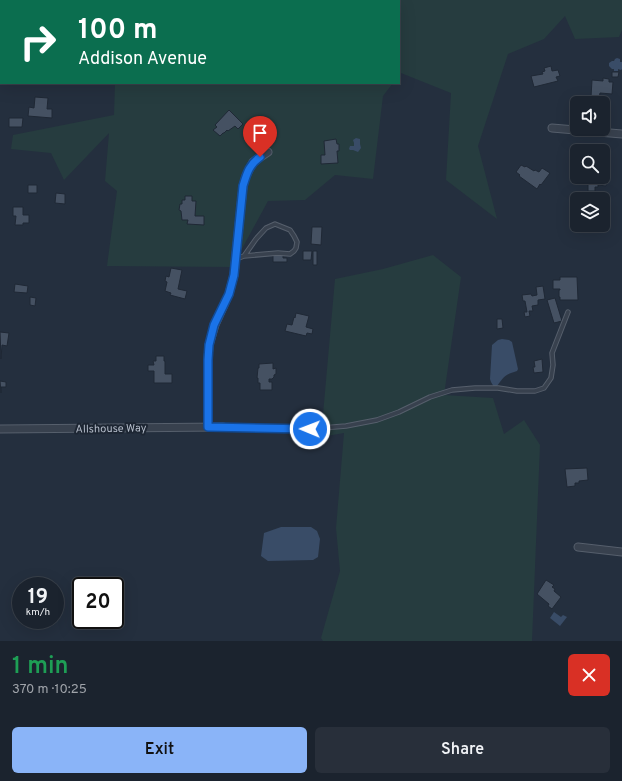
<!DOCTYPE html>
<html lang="en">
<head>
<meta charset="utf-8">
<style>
	body { margin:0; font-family:Overpass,sans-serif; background:#282f3a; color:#f1f3f6; height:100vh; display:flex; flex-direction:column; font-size:15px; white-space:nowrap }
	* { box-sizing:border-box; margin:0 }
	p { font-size:13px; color:#a0a4aa }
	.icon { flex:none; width:22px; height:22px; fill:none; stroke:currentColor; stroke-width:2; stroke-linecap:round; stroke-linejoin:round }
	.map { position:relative; height:641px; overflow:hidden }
	.sheet { display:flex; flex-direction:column; background:#1b232e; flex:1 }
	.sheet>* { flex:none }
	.hud { position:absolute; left:0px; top:0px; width:400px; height:84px; box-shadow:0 4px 16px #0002,0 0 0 1px #39404a; background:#0b6e4f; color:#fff; overflow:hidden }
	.fabs { position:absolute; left:570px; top:96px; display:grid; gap:8px }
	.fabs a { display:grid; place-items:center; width:40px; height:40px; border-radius:6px; background:#1b232e; box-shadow:0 4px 16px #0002,0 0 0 1px #39404a; font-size:20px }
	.speed { position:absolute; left:12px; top:577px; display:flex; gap:8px; font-size:20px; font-weight:700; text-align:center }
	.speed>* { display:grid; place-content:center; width:52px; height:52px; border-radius:50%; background:#1b232e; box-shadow:0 4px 16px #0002,0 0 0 1px #39404a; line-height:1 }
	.speed small { font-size:10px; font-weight:400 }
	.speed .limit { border:2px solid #111; border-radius:6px; background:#fff; color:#111 }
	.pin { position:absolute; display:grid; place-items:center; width:34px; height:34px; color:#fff; margin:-41px -17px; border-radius:50% 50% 50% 0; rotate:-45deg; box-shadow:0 0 4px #0007 }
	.pin .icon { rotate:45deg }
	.me { position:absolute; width:44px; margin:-22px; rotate:271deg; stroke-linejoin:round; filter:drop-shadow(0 0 3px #0008) }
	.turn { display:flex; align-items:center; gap:14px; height:84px; padding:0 12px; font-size:18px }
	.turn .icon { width:52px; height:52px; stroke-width:2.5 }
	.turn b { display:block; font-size:28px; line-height:34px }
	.round { display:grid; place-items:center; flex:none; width:42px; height:42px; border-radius:6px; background:#282f3a }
	.summary { display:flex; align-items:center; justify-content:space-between; height:68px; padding:0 12px }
	h1 { font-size:24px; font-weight:600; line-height:30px; color:#1e9e55 }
	.cta { display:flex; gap:8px; margin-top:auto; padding:8px 12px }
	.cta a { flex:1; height:46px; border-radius:6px; background:#8ab4f8; color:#111; font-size:16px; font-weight:600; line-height:46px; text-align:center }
	.cta a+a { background:#282f3a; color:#f1f3f6 }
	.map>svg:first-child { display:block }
	.green { fill:#263c3f }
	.water { fill:#394c67 }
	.building { fill:#455162; stroke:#1f2835 }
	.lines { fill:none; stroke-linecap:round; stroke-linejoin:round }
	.service-casing { stroke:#565f6c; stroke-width:5.5 }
	.minor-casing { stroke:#565f6c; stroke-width:9 }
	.service { stroke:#38414e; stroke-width:3.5 }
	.minor { stroke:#38414e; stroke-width:7 }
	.route-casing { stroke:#114b97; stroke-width:10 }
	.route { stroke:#1a73e8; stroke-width:7 }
	.labels { text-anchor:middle; stroke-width:4; stroke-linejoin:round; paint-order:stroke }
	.street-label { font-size:11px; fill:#b4bcc9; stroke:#1d2633 }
</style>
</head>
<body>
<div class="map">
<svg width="622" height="641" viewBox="0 0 622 641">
	<rect width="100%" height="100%" fill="#242f3e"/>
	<path class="green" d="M0,0h622v30l-3,7 -44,2 -10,-23 -21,23 -36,15 -30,92 19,73 -51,-39 5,-87 -50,-20 -2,2v-74h-398v66h-1z
		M115,83h278l-10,13 -10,83 -38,-4 -30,25 -37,1 -36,66 -125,-1 10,-75 -12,-10 4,-48 -45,47 -13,-27 -40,-4 2,-14 101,-20z
		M433,255l28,22 -17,118 49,3 11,36 20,-14 16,25 -8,196h-209l-2,-3 19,-67 -4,-43 8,-95 -23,4 14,-158 48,-10z"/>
	<path class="water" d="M615,59l2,-1 3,1v3h2v7l-1,1 -3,-1v2h-4v-2h-2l-3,-3v-3l3,-2h2z
		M356,138l4,1v5l1,4 -3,4 -5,-2h-3l-1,-1 1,-3h4v-3l-1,-3z
		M502,339l7,1 3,2 6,27 -1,2c-12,4 -12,4 -20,15l-3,1 -3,-5 -1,-3 2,-34 6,-5z
		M281,527h30l6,4 3,8 -2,18 -5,3 -45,1 -7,-5 3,-23z
		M554,612l7,5 2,-2 4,2 -7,9 -10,-8z"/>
	<path class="building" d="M551,66l1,5 6,-1 2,6 -4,1 2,4 -24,6 -3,-11 12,-2 -1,-2 3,-1 -1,-3z
		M612,72h7l-1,5h-6z
		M603,78l6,1v3h4l-1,12 -12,-1 -1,5 -8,-1 1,-17 11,1z
		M35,97l13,1 -1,11h5v9l-24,-2 1,-9 5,1z
		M229,110l14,14 -5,5 -3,-3 -7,5 -1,-1 -3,3h-1l-3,3 -7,-6 4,-3 -2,-2z
		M9,118h14l-1,9h-13z
		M336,139l1,5h2v7h-2l1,12 -17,1v-9h4l-1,-14z
		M521,165l4,2 1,-1 8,5 1,-1 4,2 3,-4 8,5 -9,12 -1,-1 -3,5 -18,-13 1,-1 -4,-3z
		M603,168h7l-1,13 -2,-1 -1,6 -8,-1v2h-3v4h-7v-6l-3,-1v-6h3v-1h15z
		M28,185h9v8h-9z
		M56,193l9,1v10l-10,-1z
		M185,196h7v5h4l-1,15h9v9l-17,-1 1,-4h-6l-1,-9 -2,-1 1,-6h2v-4h3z
		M13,207h10v8h6v8h-6v2h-8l1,-9h-3z
		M312,227h10l-1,18 -10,-1z
		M303,251h9l-1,9h-8z
		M313,251h4v14h-4z
		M273,255h10v3h4v4h-14z
		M171,268l11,2 -4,19 9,2 -2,8 -15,-4 1,-2 -6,-2 2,-9 -2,-1 1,-5 3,1z
		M560,277h17l1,23h-18v-3h-1v-7h1v-1h-7v-9h7z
		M15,284l13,2 -1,7 -13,-1z
		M543,286l2,13 -7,1v5l-6,1 1,5h-4l1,5 -5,1 -1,-5h3l-2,-11h-2l-1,-6 9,-1 1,2 5,-1 -1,-8z
		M30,297l6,1 -1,8 -5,-1z
		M555,298l7,23 -8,2 -7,-23z
		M296,313l13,3 -3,11 7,2 -1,5 -5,-1 -1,3 -21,-5 2,-7 5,1 2,-8 1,1z
		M497,319h5l1,9 -6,1z
		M0,332l9,1 -2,13 -5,-1 -1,14z
		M156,356h8v5h1v13h7v9h-18v-12h-6v-6h6l-1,-4h3z
		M542,359l1,13 -9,1 -1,-6h2l-1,-6z
		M273,363v6l3,-1v6l-2,1v2l-2,2h-3v3h3v8h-12v-7h-2v-5h-1l1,-10h1v-4z
		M0,381l6,1v5h-5v6z
		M587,468l1,12 -9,1v2h-4v3l-8,1 -2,-18z
		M546,580l8,5 -2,2 3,2 -1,2 7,6 -9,12 -4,-3 1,-2 -12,-10z"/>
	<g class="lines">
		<g class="service-casing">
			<path id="service" d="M236,259l8,-3 12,-17 10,-11 9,-4 15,6 4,6 3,6 -1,6 -2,3 -4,3 -12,-1 -34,3
				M223,427l87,2 36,-3 31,-6 22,-8 31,-15 22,-7 23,-2h23l19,3h18l9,-3 7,-10 2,-13 -1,-12 16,-41"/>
		</g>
		<g class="minor-casing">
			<path id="minor" d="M552,128l70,6
				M208,427v-67l1,-15 6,-20 14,-31 5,-19 9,-89 3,-10 7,-14 15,-10
				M0,429l223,-2
				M578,547l44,5"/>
		</g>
		<use href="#service" class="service"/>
		<use href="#minor" class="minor"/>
	</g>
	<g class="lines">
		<g class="route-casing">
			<path id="route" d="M260,157c-11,8 -13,16 -17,29l-9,89 -5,19 -15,31 -5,20 -1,15v67l102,2"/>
		</g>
		<use href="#route" class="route"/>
	</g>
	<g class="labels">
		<g class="street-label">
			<text transform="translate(111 428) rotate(-1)" y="4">Allshouse Way</text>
		</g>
	</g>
</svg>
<div class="fabs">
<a><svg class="icon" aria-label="sound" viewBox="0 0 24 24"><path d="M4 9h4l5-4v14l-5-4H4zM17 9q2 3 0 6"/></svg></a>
<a><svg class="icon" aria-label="search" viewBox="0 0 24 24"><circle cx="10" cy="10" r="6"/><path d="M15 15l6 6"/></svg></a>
<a><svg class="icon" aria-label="layers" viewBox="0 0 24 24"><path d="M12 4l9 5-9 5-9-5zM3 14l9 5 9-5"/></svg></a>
</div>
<div class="speed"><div>19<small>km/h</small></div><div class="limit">20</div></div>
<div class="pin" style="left:260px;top:157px;background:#d93025"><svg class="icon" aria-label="arrive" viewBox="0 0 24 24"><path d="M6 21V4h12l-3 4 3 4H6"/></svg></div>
<svg class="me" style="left:310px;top:429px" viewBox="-20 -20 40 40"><circle r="17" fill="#1a73e8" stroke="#fff" stroke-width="3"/><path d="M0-11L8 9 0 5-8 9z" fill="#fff"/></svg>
<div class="hud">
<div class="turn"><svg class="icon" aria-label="right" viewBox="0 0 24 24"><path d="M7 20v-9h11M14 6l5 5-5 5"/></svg><div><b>100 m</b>Addison Avenue</div></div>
</div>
</div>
<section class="sheet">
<div class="summary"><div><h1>1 min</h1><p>370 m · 10:25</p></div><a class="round" style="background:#d93025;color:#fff"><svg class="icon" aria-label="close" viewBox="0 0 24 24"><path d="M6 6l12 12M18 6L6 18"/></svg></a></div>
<div class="cta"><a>Exit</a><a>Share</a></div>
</section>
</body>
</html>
